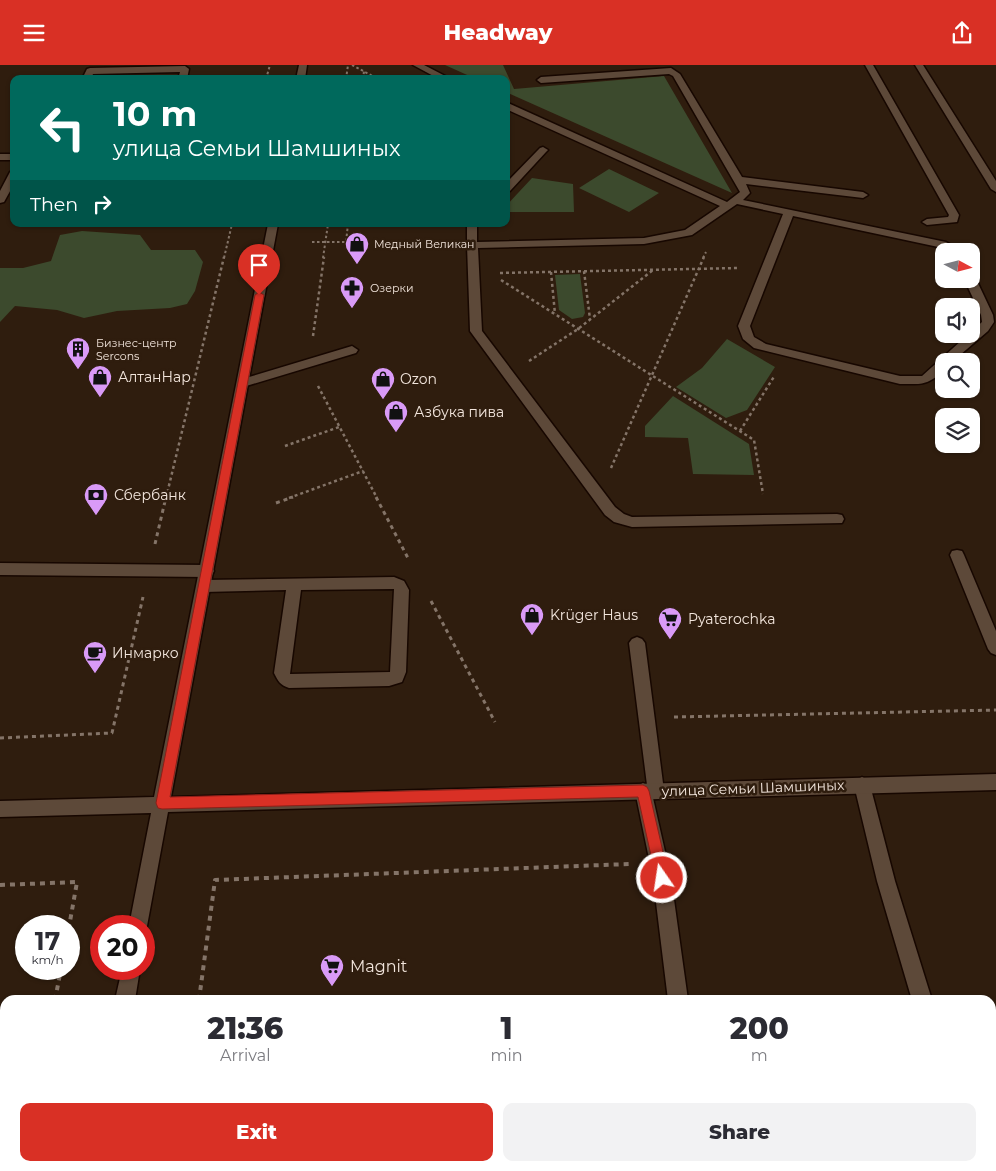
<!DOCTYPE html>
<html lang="en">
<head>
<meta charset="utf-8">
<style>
	body { margin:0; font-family:Montserrat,sans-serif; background:#f2f2f3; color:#2b2b33; height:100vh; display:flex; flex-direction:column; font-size:19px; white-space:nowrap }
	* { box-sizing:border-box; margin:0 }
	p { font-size:16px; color:#7c7c81 }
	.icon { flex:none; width:28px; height:28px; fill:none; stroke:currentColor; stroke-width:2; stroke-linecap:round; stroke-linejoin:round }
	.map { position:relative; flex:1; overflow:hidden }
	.details { position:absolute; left:0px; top:930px; width:996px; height:176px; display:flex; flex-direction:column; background:#fff; border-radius:15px 15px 0 0; box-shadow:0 1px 4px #0004 }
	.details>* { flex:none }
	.banner { position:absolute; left:10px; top:10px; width:500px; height:152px; border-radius:10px; box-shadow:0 1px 4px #0004; background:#00695c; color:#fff; overflow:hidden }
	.needle { width:32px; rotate:97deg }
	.tools { position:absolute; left:935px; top:178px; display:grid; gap:10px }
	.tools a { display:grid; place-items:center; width:45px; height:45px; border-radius:10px; background:#fff; box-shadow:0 1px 4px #0004; font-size:25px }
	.speed { position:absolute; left:15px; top:850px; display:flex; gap:10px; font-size:25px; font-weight:700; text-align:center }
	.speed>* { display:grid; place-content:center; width:65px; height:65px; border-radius:50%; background:#fff; box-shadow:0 1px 4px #0004; line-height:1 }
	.speed small { font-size:12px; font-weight:400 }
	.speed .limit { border:8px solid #d22; background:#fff; color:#111 }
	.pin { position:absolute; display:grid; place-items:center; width:42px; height:42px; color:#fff; margin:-51px -21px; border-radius:50% 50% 50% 0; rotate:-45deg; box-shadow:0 0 5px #0007 }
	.pin .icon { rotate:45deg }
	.me { position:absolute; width:55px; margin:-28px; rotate:347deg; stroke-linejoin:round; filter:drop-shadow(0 0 4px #0008) }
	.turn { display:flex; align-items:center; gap:18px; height:105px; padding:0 20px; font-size:22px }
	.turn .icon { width:65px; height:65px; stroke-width:2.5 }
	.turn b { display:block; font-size:35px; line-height:42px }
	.then { display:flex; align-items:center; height:48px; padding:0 20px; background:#0003; gap:10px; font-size:19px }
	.eta { display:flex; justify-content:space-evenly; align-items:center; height:85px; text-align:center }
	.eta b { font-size:30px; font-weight:800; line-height:35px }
	.primary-button { display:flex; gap:10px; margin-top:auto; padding:10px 20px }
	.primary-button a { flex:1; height:58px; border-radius:10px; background:#d93025; color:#fff; font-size:20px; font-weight:800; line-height:58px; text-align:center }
	.primary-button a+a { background:#f2f2f3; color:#2b2b33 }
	header { display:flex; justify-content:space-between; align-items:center; height:65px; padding:0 20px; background:#d93025; color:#fff; font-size:22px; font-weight:800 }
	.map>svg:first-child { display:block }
	.green { fill:#3c4a2d }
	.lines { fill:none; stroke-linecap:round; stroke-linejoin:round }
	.service-casing { stroke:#170700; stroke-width:3 }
	.minor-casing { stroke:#170700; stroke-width:3 }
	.path-far3 { stroke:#847468; stroke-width:2; stroke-dasharray:2.5 2.5; stroke-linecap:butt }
	.path-far2 { stroke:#847468; stroke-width:2.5; stroke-dasharray:3 3; stroke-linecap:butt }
	.path-far1 { stroke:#847468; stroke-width:3; stroke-dasharray:4 4; stroke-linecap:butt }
	.path { stroke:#847468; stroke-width:4; stroke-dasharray:5 5; stroke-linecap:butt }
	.service { fill:#5d4939; fill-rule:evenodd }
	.minor { fill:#5d4939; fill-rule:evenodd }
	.route { fill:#d93025; stroke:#8d1f18 }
	.labels { text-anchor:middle; stroke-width:5; stroke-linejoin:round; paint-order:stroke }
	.far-poi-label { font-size:11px; fill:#f2e5dc; stroke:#2f1d0e; text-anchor:start }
	.poi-label { font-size:14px; fill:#f2e5dc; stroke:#2f1d0e; text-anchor:start }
	.street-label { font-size:14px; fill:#f2e5dc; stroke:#2f1d0e }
	.near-poi-label { font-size:16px; fill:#f2e5dc; stroke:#2f1d0e; text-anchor:start }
</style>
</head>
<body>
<header><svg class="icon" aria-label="menu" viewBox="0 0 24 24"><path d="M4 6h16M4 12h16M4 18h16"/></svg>Headway<svg class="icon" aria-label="share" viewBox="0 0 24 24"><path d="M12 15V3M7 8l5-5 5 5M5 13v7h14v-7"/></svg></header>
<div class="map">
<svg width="996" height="1106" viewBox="0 0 996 1106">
	<rect width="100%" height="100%" fill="#2f1d0e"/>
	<path class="green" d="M445,0h58l11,24 150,-13 68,117 -226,-101v-13h-30z
		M609,104l50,24 -30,19 -50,-24z
		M532,113l41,6 1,28h-68v-6z
		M82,166l58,4 11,15h44l8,12 -8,29 -8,13 -17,4 -53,3 -33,7 -27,-8 -42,-4 -15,16v-54h23l28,-7 9,-26z
		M580,209l5,39 -2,4 -11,2 -13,-9 -4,-35z
		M727,274l48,28 -28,43 -21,8 -50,-31 26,-19z
		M673,331l76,48 5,31 -61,-1 -5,-36 -43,-1v-11z"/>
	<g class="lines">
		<g class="service-casing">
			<path id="service" d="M413,0h11l27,14h-12z
				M865,0h8l86,150 -2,7 -30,3 -5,-3 5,-3 21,-2 1,-2z
				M915,0h8l73,116v11l-5,-3z
				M185,1l4,3 -2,10h-9l2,-7 -87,2 -2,5h-9l5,-10 3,-1z
				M671,3l9,6 62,103 121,15 5,3 -5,3 -117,-14 4,9 -7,7 203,42 16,9h-13l-6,-3 -150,-32 -43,110 4,11 12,7 134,32h22l60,-54 -1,-7 -17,-36h7v-3l5,3 17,36 1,7 -6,9 -35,30h-9v10c-19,15 -21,13 -44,13l-146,-36 -11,-9 -5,-13 45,-112 -46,-10 -45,31 -48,9 -166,4 4,83 133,176 9,7 8,3 205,-3 5,1 2,4 -2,4 -210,4 -18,-5 -9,-7 -135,-184 -3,-86v-18l2,-3h10l-2,3v15l167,-4 41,-8 35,-24 -214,-97v-7l221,100 13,-10 -67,-116 -4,-2 -128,9 -4,-3 4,-3z
				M543,82l5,3 -2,2 -36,39 -4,1v-9l34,-35z
				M0,89h14v6h-14z
				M14,106v13l-10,18 -4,1v-12l10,-19z
				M352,281l6,4 -2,3 -113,34 -6,-4 2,-3z
				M957,485l5,1 2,4 32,76v24l-5,-2 -3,-4 -38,-94 2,-4z
				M0,498l207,2 5,2 2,4 -2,4 -5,2 -207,-2z
				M394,512l10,4 5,9 -3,82 -4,10 -13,4 -100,2c-9,-3 -11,-7 -15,-15l12,-83 -82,2 -5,-2 -2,-4 2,-4 5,-2zM394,524l-4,83 -100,2 11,-84z
				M637,572l5,2 3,4 19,148 -2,5 -6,3 -3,-1 18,80 17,122h-20l-15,-122 -18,-87 2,-5 6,-3 4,2 -18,-142 3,-4z
				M862,712l6,3 2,5 25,96 37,119h-20l-35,-119 -23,-96 2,-5z
				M961,1101h21l2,5h-22z"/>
		</g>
		<g class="minor-casing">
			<path id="minor" d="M299,0h8l-2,14h-9z
				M268,159h10l-107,573 825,-23v16l-828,22 -21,114 -3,7v-7h-15l22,-113 -151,4v-16l154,-4z
				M122,904h18l-5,31h-20z
				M85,1101h22v5h-22z"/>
		</g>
		<path class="path-far3" d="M352,0l26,14
			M266,14l4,-14
			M346,14l2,-14
			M363,14l1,-8
			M312,177h34l2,-18
			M224,193l8,-34
			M323,193l5,-34
			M703,193l3,-6"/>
		<path class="path-far2" d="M584,206l6,48
			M551,207l4,42
			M500,208l239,-5
			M501,215l253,160 9,54
			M313,271l11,-79
			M529,296l49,-32 75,-59
			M318,321l59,112
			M740,366l35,-56
			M285,381l54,-19
			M611,403l93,-211
			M166,433l58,-241
			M289,433l74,-27"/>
		<path class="path-far1" d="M376,432l33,63
			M276,438l17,-6
			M155,479l11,-47
			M431,536l64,121
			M674,652l322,-7
			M0,673l112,-5 31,-136"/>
		<path class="path" d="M0,820l77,-3 -8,45
			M55,935l6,-31
			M199,935l16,-120 414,-16
			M701,1101l2,5
			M23,1106l1,-5
			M174,1106l1,-5"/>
		<use href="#service" class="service"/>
		<use href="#minor" class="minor"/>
	</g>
	<path class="route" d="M259,227l5,3 -94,502 473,-12 4,2 2,4 20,87 -2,5 -5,2 -4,-2 -2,-5 -18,-81 -476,12 -4,-1 -2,-5 99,-508z"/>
	<defs>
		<g id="shop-pin" transform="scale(1.25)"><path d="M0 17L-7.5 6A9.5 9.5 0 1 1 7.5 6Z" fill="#d99af7" stroke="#2f1d0e"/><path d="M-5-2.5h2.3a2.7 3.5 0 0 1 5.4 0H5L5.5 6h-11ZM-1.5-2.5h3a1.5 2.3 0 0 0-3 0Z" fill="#111"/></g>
		<g id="pharmacy-pin" transform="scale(1.25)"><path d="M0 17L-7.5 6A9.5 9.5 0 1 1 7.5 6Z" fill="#d99af7" stroke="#2f1d0e"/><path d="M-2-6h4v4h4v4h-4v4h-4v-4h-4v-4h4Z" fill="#111"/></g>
		<g id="building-pin" transform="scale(1.25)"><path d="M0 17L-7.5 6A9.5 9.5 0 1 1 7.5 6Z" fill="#d99af7" stroke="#2f1d0e"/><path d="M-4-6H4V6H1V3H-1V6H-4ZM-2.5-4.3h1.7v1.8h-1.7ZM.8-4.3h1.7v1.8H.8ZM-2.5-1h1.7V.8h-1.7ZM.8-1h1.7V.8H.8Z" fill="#111"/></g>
		<g id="bank-pin" transform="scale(1.25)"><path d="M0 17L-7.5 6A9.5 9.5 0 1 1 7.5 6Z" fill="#d99af7" stroke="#2f1d0e"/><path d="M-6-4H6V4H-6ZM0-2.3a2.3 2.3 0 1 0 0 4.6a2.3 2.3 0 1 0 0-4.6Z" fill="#111"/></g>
		<g id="supermarket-pin" transform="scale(1.25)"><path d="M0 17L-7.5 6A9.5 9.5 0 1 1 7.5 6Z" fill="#d99af7" stroke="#2f1d0e"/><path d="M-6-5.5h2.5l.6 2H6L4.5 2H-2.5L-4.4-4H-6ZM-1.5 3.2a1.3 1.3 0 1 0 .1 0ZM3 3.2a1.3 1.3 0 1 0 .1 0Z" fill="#111"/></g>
		<g id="cafe-pin" transform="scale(1.25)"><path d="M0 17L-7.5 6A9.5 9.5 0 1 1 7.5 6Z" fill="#d99af7" stroke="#2f1d0e"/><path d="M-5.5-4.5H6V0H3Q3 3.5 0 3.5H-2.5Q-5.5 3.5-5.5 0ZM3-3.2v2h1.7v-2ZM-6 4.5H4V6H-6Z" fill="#111"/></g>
	</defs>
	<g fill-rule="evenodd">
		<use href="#shop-pin" x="357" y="179"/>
		<use href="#pharmacy-pin" x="352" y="223"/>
		<use href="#building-pin" x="78" y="284"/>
		<use href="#shop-pin" x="100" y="312"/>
		<use href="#shop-pin" x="383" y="314"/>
		<use href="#shop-pin" x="396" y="347"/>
		<use href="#bank-pin" x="96" y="430"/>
		<use href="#shop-pin" x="532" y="550"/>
		<use href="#supermarket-pin" x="670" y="554"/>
		<use href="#cafe-pin" x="95" y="588"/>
		<use href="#supermarket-pin" x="332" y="901"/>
	</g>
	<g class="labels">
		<g class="far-poi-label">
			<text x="374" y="183">Медный Великан</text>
			<text x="370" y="227">Озерки</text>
			<text x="96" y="282">Бизнес-центр<tspan x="96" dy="13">Sercons</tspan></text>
		</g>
		<g class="poi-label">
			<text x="118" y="317">АлтанНар</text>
			<text x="400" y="319">Ozon</text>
			<text x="414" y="352">Азбука пива</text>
			<text x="114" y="435">Сбербанк</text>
			<text x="550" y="555">Krüger Haus</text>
			<text x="688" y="559">Pyaterochka</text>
			<text x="112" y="593">Инмарко</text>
		</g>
		<g class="street-label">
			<text transform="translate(753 723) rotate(-2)" y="5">улица Семьи Шамшиных</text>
		</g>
		<g class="near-poi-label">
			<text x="350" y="907">Magnit</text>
		</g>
	</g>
</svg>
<div class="tools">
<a><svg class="needle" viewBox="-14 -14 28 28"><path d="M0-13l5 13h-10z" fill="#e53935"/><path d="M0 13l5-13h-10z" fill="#7c7c81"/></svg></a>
<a><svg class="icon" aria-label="sound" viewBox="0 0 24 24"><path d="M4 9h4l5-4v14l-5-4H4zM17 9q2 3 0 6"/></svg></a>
<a><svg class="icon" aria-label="search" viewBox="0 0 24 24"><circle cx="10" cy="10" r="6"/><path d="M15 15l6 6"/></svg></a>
<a><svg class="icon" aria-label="layers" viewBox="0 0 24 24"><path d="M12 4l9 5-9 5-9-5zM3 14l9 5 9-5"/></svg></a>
</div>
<div class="speed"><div>17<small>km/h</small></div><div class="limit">20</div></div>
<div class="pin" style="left:259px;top:230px;background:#d93025"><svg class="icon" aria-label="arrive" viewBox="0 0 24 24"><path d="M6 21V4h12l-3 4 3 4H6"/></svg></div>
<svg class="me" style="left:662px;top:813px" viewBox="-20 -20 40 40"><circle r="17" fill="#d93025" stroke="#fff" stroke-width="3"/><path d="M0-11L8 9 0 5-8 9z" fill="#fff"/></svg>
<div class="banner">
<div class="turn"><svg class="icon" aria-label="left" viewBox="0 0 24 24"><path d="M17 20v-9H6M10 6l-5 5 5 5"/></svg><div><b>10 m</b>улица Семьи Шамшиных</div></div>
<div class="then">Then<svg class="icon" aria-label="right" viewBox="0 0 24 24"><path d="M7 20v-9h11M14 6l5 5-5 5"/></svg></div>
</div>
<section class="details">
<div class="eta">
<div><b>21:36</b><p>Arrival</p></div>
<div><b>1</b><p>min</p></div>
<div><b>200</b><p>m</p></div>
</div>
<div class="primary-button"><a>Exit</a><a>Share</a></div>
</section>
</div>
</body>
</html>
